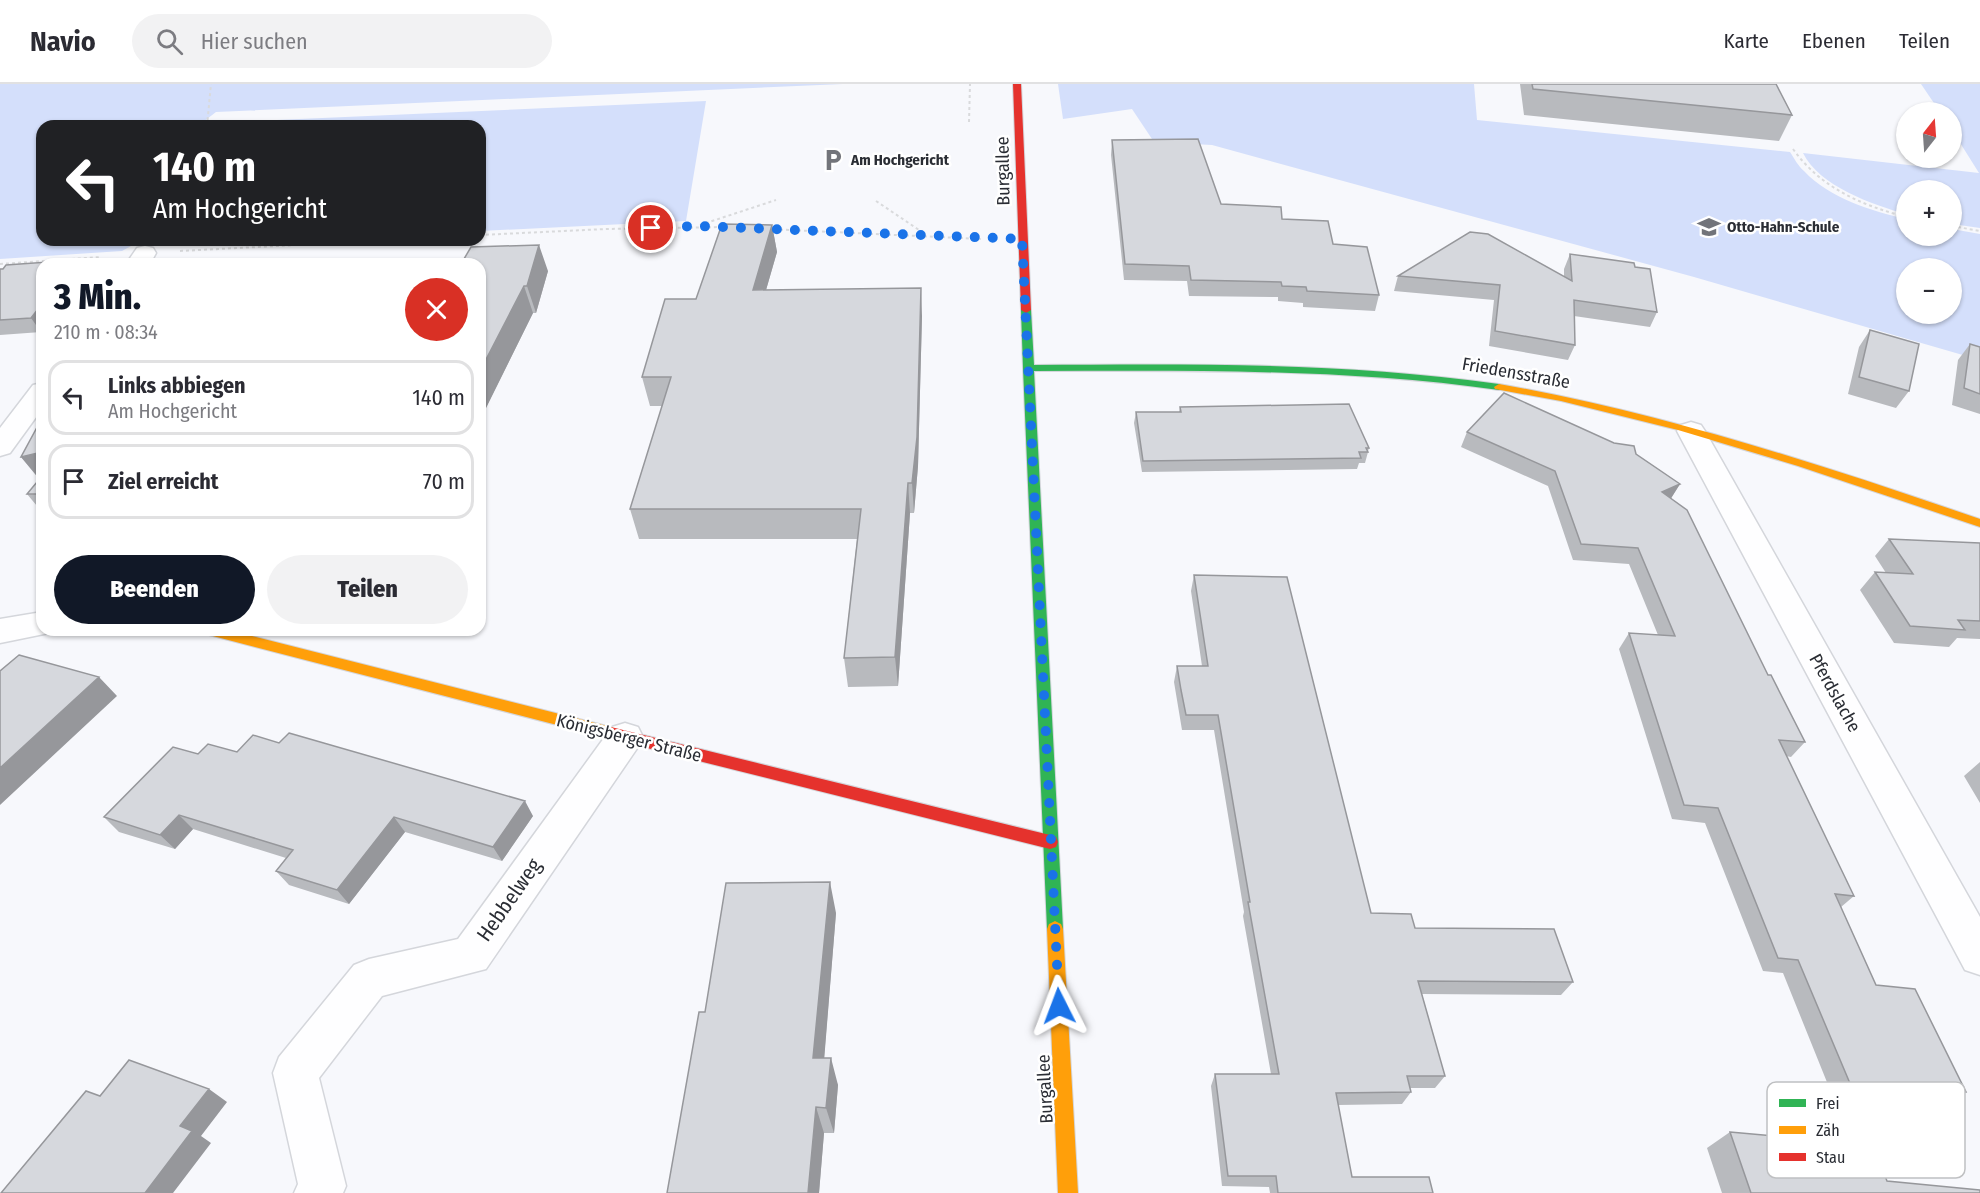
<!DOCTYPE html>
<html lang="de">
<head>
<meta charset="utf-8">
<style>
	body { margin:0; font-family:"Fira Sans Condensed",sans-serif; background:#f2f2f3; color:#2b2b33; height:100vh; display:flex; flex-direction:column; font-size:22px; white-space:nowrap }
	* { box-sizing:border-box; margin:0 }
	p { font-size:20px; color:#7c7c81 }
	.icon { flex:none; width:33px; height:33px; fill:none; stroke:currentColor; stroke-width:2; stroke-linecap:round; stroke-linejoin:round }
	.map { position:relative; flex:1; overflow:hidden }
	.panel { position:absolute; left:36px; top:174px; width:450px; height:378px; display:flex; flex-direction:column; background:#fff; border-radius:18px; box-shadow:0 2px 4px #0004 }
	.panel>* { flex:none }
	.guide { position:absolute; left:36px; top:36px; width:450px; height:126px; border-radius:18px; box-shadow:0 2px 4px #0004; background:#202124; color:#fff; overflow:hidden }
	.needle { width:39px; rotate:17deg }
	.buttons { position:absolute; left:1896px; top:18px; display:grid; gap:12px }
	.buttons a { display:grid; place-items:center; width:66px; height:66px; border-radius:50%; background:#fff; box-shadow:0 2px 4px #0004; font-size:30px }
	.pin { position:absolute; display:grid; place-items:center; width:51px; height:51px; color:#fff; margin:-26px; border:3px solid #fff; border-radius:50%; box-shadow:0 2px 6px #0007 }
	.me { position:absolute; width:66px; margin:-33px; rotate:357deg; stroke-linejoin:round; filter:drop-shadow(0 0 4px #0008) }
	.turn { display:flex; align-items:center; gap:21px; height:126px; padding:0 18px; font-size:27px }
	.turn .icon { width:78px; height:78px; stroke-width:2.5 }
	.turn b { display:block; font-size:42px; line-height:51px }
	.round { display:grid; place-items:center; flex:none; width:63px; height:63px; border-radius:32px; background:#f2f2f3 }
	.headline { display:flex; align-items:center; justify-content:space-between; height:102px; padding:0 18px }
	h1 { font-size:36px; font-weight:800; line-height:45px; color:#111827 }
	.button { display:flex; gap:12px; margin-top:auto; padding:12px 18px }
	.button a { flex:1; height:69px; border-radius:36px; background:#111827; color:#fff; font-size:24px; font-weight:800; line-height:69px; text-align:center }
	.button a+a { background:#f2f2f3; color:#2b2b33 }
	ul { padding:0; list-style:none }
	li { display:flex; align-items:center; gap:18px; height:75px; margin:0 12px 9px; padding:0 6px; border:3px solid #e1e1e2; border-radius:18px }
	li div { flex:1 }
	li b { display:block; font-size:22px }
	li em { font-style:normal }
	header { display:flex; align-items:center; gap:36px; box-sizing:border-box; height:84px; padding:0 30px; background:#fff; border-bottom:2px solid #e1e1e2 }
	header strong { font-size:28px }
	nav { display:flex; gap:33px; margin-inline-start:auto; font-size:21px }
	.search { width:420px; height:54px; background:#f2f2f3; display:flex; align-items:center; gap:15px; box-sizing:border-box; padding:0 21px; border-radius:33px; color:#7c7c81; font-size:22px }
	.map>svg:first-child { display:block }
	.green { fill:#d4dffb; fill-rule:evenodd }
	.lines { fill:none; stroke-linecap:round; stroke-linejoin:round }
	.street-casing { stroke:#d4d6db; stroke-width:3 }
	.fast-casing { stroke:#d4d6db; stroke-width:2 }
	.slow-casing { stroke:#d4d6db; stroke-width:2 }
	.jam-casing { stroke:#d4d6db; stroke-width:2 }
	.path { stroke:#d9dadc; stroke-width:2; stroke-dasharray:3 3; stroke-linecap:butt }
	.street { fill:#fefeff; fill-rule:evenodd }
	.fast { fill:#30b455; fill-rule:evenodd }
	.slow { fill:#ff9f0a; fill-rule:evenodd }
	.jam { fill:#e5322d; fill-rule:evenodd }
	.wall { fill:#b8babe }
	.shaded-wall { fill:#96979b }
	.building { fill:#d6d8dd; stroke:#96979b; stroke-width:1.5 }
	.route { stroke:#1a73e8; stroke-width:10; stroke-dasharray:0 18 }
	.labels { text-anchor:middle; stroke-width:5; stroke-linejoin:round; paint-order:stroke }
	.far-poi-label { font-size:15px; font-weight:bold; fill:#2a2d34; stroke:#fff; text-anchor:start }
	.street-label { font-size:18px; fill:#2a2d34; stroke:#fff }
	.near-street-label { font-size:21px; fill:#2a2d34; stroke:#fff }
	.key { fill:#fff; stroke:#bfc0c2; stroke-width:1.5 }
	.key-label { font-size:16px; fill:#2a2d34 }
</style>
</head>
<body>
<header>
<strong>Navio</strong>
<div class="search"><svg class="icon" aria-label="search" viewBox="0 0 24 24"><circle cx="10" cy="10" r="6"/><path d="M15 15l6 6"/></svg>Hier suchen</div>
<nav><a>Karte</a><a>Ebenen</a><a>Teilen</a></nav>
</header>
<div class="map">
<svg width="1980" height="1109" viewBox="0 0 1980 1109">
	<rect width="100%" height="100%" fill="#f7f8fc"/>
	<path class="green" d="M0,0h843l-627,28 -18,14h-156v114h100l-20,11 -122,8z
		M1058,0h416l3,36 313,32c4,6 8,14 14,19 25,27 68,40 102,48v17h46v-7l28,5v126l-286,-83 -482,-132 -58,-3 -22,-33 -69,10zM1906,184h46v46h-46z
		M1921,0h59v144l-28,-4v-34h-46v24c-33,-9 -87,-28 -103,-61l176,20 -27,-43v-18h-12z
		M706,17l-20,120 -206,10v-105h-252l1,-4z"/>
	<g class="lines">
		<g class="street-casing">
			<path id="street" d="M145,162l8,2 3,5 -6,11h-24l11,-16z
				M42,299v26l-32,44 -10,3v-28l33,-43z
				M1691,338l10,3 4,6 275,486v58l-15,-5 -288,-539 4,-6z
				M42,528v18h13l-1,2 -54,11v-24z
				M625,639l13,4 5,10 -5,10 -152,222 -104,27 -63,82 27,108 -3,7h-49l4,-9 -25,-111 6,-16 75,-92 15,-6 89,-20 154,-212z"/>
		</g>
		<g class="fast-casing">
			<path id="fast" d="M1026,223l5,3 3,55c158,-1 308,-3 465,19l5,3 -5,3c-157,-22 -307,-19 -465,-19l29,558 -2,5 -6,3 -6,-3 -2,-5 -24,-561 -2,-58z"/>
		</g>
		<g class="slow-casing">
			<path id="slow" d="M1499,300c165,29 323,81 481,135v8l-182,-61 -120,-36 -117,-29 -66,-12 -1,-2z
				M202,546h26l383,97 5,2 2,4 -2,4 -5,2 -402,-104z
				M1055,837l6,3 2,5 15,264h-20l-11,-264 2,-5z"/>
		</g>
		<g class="jam-casing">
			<path id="jam" d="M1013,0h8l10,226 -5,3 -5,-3z
				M611,643l439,108 6,2 2,5 -2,5 -6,2 -439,-110 -5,-2 -2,-4 2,-4z"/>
		</g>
		<path class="path" d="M969,38l1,-38
			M207,42l4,-42
			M1793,65c28,39 68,56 113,68
			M876,117l49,33
			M700,141l76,-25
			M1952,142l28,5
			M768,145l214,10
			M480,151l126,-6 118,-2
			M180,167l213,-11
			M0,180l101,-7"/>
		<use href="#street" class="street"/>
		<use href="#fast" class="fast"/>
		<use href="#slow" class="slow"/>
		<use href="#jam" class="jam"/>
	</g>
	<path class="wall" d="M1520,0h256l16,31 -13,26 -255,-26z
		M1112,56l109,64 61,15 51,25 46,51 -4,16 -72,-4v-4l-25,-2v-4l-89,-1 -2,-15 -63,-1 -13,-125z
		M772,141l5,27 -11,38 156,26 -4,150 -4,47h-4l-12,173 -50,1 -4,-29 13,-119h-218l-9,-30 32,-103h-12l-8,-29z
		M1570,170l65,13 22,45 -7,15 -76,-11 1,29 -7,15 -79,-14 5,-46 -100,-9 4,-15 166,1v-8z
		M76,176l3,4h-37l-1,68 -41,3v-66z
		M480,180l68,7 -12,42h-3l-48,97h-5z
		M1870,246l39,61 -13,17 -48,-14 11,-47z
		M1970,260l10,3v67l-28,-9 6,-45z
		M1180,323l189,41 -1,3v1l-3,11h-6l-2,6 -215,3 -8,-49 2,-11h43z
		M42,334v94l-15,-18 12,-15 -18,-22z
		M1467,348l169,22 44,30 -9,14 134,244 -14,15 -5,-1 68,140 -13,11 35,78 90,107 -20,12 -13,-1 3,4 -20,12 -77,-7 -56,-139 -20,-2 -58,-148 -33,-4 -53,-170 10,-16 29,2 -29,-71 -56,-4 -25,-74 -87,-39z
		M1889,455l91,4v96l-23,-1 -8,9 -55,-4 -34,-53 15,-18 11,1 -11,-17z
		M1194,491l177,338 202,69 -12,13 -139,-1 23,82 -10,12h-25l1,4 -9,12 -64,1 14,72 81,16h-163l-1,-6 -47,-1 -11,-100 4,-12h56l-28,-158 1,-4 -30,-182h-32l-8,-48 3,-16h25l-11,-75z
		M237,668l296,64 -31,45 -97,-29 -56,72 -60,-19 -13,-14 10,-13 -93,-29 -18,20 -56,-17 -15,-15 94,-63z
		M1980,678v41l-16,-27z
		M836,829l-12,145 14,27 -4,48h-10l-5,60h-152l38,-181z
		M1730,1048l157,49 93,12h-258l-15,-45z"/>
	<path class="shaded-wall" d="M772,141l5,27 -19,66 -5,-28z
		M539,161l9,26 -12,42 -9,-27z
		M524,202l9,27 -48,97 -5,-11v-28z
		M921,204l1,28 -4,150 -4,47 -2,-30z
		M42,220v27l-1,1 -10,-14z
		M42,368v30l-21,-25z
		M908,399l2,30 -12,173 -3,-29z
		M1680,400l-10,16 -8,-8z
		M99,593l18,19 -117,109v-37z
		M525,717l8,15 -31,45 -9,-14z
		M179,731l14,14 -18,20 -15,-14z
		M394,733l11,15 -56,72 -12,-14z
		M830,798l6,31 -14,173 -9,-28z
		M831,974l7,27 -4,48 -8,-25z
		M209,1005l18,13 -26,34 10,7 -38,50h-28l35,-67z
		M816,1023l8,26 -5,60h-11z"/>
	<path class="building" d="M1532,0h244l16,31 -259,-26z
		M1198,55l23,65 60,3 1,12 46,2 5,23 34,3 12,48 -72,-4 -1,-4 -24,-1 -1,-4 -90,-2 -2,-14 -64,-2 -13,-124z
		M722,140l50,1 -19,65 168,-2 -4,149 -5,46h-4l-13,174 -51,1 17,-149h-231l41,-132h-29l23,-78h31z
		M1470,148l18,2 84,47 -2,-27 64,9 1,4 15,2 7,43 -83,-12 1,45 -80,-14 5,-46 -102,-9z
		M539,161l-12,41h-3l-44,85v-107h-19l10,-17z
		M76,176l-3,4h-31v40l-11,14 -31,2v-51h3l3,-4z
		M1870,246l49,14 -10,47 -50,-14z
		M1970,260l10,3v47l-16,-6z
		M1504,309l110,50 20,3 2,8 44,30 -18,8 25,18 81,165h3l34,67 -26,-2 75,156 -19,-2 41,91 39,4 51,103 -39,-3 9,18 -79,-7 -59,-140 -20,-2 -60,-150 -34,-3 -55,-172 46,3 -37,-88 -57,-4 -26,-73 -88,-39z
		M1349,320l20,44h-3l2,4h-9l2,6 -218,3 -7,-49h45l-1,-5z
		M42,334v34l-21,5z
		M42,392v18h-15z
		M1889,455l91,4v78l-22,-1 7,10 -55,-4 -35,-54 38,2z
		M1194,491l93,2 84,336 40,1 4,14 139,1 19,53 -155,-1 27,95h-38l4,16 -75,1 16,84h77l4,16h-155l-2,-17h-48l-13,-102h64l-31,-172h2l-32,-187h-32l-5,-25 -4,-24h31z
		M19,571l80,22 -99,91v-97z
		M289,649l236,68 -32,46 -99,-30 -57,73 -61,-19 17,-21 -114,-35 -19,20 -56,-18 69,-70 25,7 10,-10 29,8 16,-17 26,8z
		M830,798l-17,176h18l-5,50 -10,-1 -8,86h-141l32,-181h6l21,-129z
		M129,976l80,29 -29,37 12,5 -47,62h-144l85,-102 14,5z
		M1730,1048l143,13 14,36 93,9v3h-229z"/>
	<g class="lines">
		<path class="route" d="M651,144l45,-2 326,13 37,767"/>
	</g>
	<defs>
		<g id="parking-bare" transform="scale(1.8)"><path d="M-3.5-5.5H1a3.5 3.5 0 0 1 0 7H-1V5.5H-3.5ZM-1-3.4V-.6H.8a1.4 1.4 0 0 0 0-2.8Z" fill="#72747a" stroke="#fff" stroke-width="2.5" paint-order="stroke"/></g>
		<g id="school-bare" transform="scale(1.8)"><path d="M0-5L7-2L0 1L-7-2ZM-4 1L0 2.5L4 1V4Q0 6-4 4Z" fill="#72747a" stroke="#fff" stroke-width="2.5" paint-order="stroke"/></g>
	</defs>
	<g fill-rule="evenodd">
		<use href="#parking-bare" x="833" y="76"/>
		<use href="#school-bare" x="1709" y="143"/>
	</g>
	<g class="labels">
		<g class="far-poi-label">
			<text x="851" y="81">Am Hochgericht</text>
			<text x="1727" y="148">Otto-Hahn-Schule</text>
		</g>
		<g class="street-label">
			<text transform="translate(1003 87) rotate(-91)" y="6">Burgallee</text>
			<text transform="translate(1516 289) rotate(10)" y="6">Friedensstraße</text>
			<text transform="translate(1835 609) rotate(61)" y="6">Pferdslache</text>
			<text transform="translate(629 654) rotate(14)" y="6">Königsberger Straße</text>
			<text transform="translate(1045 1005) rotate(-93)" y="6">Burgallee</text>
		</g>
		<g class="near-street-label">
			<text transform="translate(509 816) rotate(-55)" y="7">Hebbelweg</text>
		</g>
	</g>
	<rect x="1767" y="998" width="198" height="96" rx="9" class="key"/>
	<rect x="1779" y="1015" width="27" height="8" fill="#30b455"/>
	<rect x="1779" y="1042" width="27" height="8" fill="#ff9f0a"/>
	<rect x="1779" y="1069" width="27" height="8" fill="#e5322d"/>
	<g class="key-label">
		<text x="1816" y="1025">Frei</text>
		<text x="1816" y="1052">Zäh</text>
		<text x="1816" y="1079">Stau</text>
	</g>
</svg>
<div class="buttons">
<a><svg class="needle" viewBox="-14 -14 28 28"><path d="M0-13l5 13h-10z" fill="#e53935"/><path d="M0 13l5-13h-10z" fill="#7c7c81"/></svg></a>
<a>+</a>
<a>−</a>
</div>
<div class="pin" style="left:651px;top:144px;background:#d93025"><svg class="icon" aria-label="arrive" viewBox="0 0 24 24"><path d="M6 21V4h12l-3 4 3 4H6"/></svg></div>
<svg class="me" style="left:1059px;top:922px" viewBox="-20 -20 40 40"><path d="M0-17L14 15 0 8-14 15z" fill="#1a73e8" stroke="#fff" stroke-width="4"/></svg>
<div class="guide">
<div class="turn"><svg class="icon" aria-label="left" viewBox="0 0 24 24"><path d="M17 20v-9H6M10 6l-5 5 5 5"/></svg><div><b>140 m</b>Am Hochgericht</div></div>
</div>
<section class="panel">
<div class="headline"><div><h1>3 Min.</h1><p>210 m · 08:34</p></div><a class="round" style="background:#d93025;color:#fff"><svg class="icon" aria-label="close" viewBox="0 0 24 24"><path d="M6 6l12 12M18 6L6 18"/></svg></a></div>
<ul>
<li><svg class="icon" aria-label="left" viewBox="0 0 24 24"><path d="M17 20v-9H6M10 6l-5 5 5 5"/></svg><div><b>Links abbiegen</b><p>Am Hochgericht</p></div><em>140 m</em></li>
<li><svg class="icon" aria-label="arrive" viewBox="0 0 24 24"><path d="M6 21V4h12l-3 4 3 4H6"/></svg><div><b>Ziel erreicht</b></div><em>70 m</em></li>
</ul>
<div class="button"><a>Beenden</a><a>Teilen</a></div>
</section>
</div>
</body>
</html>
